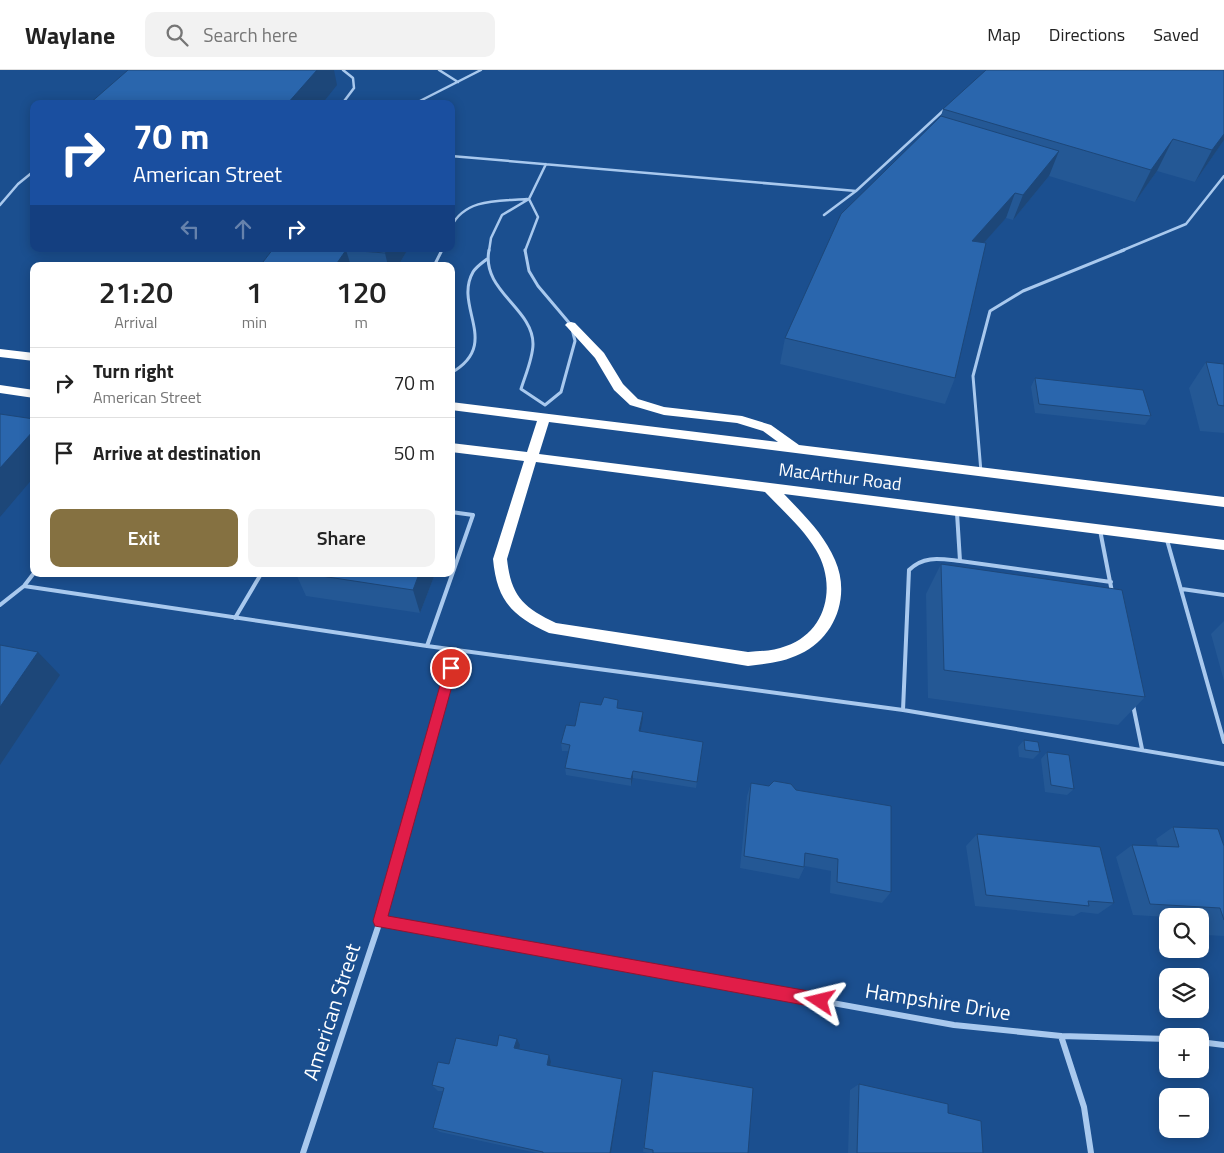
<!DOCTYPE html>
<html lang="en">
<head>
<meta charset="utf-8">
<style>
	body { margin:0; font-family:"Titillium Web",sans-serif; background:#f2f2f2; color:#222; height:100vh; display:flex; flex-direction:column; font-size:19px; white-space:nowrap }
	* { box-sizing:border-box; margin:0 }
	p { font-size:16px; color:#767676 }
	.icon { flex:none; width:28px; height:28px; fill:none; stroke:currentColor; stroke-width:2; stroke-linecap:round; stroke-linejoin:round }
	.map { position:relative; flex:1; overflow:hidden }
	.side { position:absolute; left:30px; top:192px; width:425px; height:315px; display:flex; flex-direction:column; background:#fff; border-radius:10px; box-shadow:0 2px 12px #0003 }
	.side>* { flex:none }
	.banner { position:absolute; left:30px; top:30px; width:425px; height:152px; border-radius:10px; box-shadow:0 2px 12px #0003; background:#1a4fa0; color:#fff; overflow:hidden }
	.buttons { position:absolute; left:1159px; top:838px; display:grid; gap:10px }
	.buttons a { display:grid; place-items:center; width:50px; height:50px; border-radius:10px; background:#fff; box-shadow:0 2px 12px #0003; font-size:25px }
	.pin { position:absolute; display:grid; place-items:center; width:42px; height:42px; color:#fff; margin:-21px; border:2px solid #fff; border-radius:50%; box-shadow:0 1px 5px #0007 }
	.me { position:absolute; width:55px; margin:-28px; rotate:280deg; stroke-linejoin:round; filter:drop-shadow(0 0 4px #0008) }
	.turn { display:flex; align-items:center; gap:18px; height:105px; padding:0 20px; font-size:22px }
	.turn .icon { width:65px; height:65px; stroke-width:2.5 }
	.turn b { display:block; font-size:35px; line-height:42px }
	.lanes { display:flex; align-items:center; height:48px; padding:0 20px; background:#0003; justify-content:center; gap:25px; direction:ltr }
	.lanes .off { opacity:.35 }
	.eta { display:flex; justify-content:space-evenly; align-items:center; height:85px; text-align:center }
	.eta b { font-size:30px; font-weight:600; line-height:35px }
	.primary-button { display:flex; gap:10px; margin-top:auto; padding:10px 20px }
	.primary-button a { flex:1; height:58px; border-radius:10px; background:#857141; color:#fff; font-size:20px; font-weight:600; line-height:58px; text-align:center }
	.primary-button a+a { background:#f2f2f2; color:#222 }
	ul { padding:0; list-style:none }
	li { display:flex; align-items:center; gap:15px; height:70px; padding:0 20px; border-top:1px solid #e0e0e0 }
	li div { flex:1 }
	li b { display:block; font-size:19px }
	li em { font-style:normal }
	header { display:flex; align-items:center; gap:30px; box-sizing:border-box; height:70px; padding:0 25px; background:#fff; border-bottom:1px solid #e0e0e0 }
	header strong { font-size:24px }
	nav { display:flex; gap:28px; margin-inline-start:auto; font-size:18px }
	.search { width:350px; height:45px; background:#f2f2f2; display:flex; align-items:center; gap:12px; box-sizing:border-box; padding:0 18px; border-radius:10px; color:#767676; font-size:19px }
	.map>svg:first-child { display:block }
	.lines { fill:none; stroke-linecap:round; stroke-linejoin:round }
	.lane-far2 { stroke:#a9c9ee; stroke-width:2.5 }
	.lane-far1 { stroke:#a9c9ee; stroke-width:3 }
	.lane { stroke:#a9c9ee; stroke-width:4 }
	.street-far1 { stroke:#a9c9ee; stroke-width:5 }
	.street { stroke:#a9c9ee; stroke-width:6 }
	.highway { fill:#fff; fill-rule:evenodd }
	.wall { fill:#245895 }
	.shaded-wall { fill:#1d4779 }
	.building { fill:#2a66ad; stroke:#1d4779 }
	.route { fill:#e11d48; stroke:#92132f }
	.labels { text-anchor:middle; stroke-width:5; stroke-linejoin:round; paint-order:stroke }
	.street-label { font-size:18px; fill:#fff; stroke:#1b4f8f }
	.near-street-label { font-size:21px; fill:#fff; stroke:#1b4f8f }
</style>
</head>
<body>
<header>
<strong>Waylane</strong>
<div class="search"><svg class="icon" aria-label="search" viewBox="0 0 24 24"><circle cx="10" cy="10" r="6"/><path d="M15 15l6 6"/></svg>Search here</div>
<nav><a>Map</a><a>Directions</a><a>Saved</a></nav>
</header>
<div class="map">
<svg width="1224" height="1083" viewBox="0 0 1224 1083">
	<rect width="100%" height="100%" fill="#1b4f8f"/>
	<g class="lines">
		<path class="lane-far2" d="M439,0l19,12
			M342,34l12,-16 -1,-10 -10,-8
			M414,34l67,-34
			M451,86l405,35 89,-82
			M0,135l18,-21 16,-13
			M824,145l32,-24
			M451,157c14,-29 48,-26 76,-28
			M441,181l1,-2
			M489,181l2,-13 11,-23 27,-16 17,-35
			M525,181l13,-34 -9,-18
			M1121,181l65,-27 38,-48"/>
		<path class="lane-far1" d="M489,180c-8,41 44,58 44,94 0,14 -8,32 -12,45l24,16
			M525,180l4,21 9,15 33,39 4,16 -14,51 -16,13
			M434,196l8,-16
			M451,303c51,-29 2,-66 22,-101 3,-5 9,-9 14,-13
			M981,402l-8,-96 17,-65 33,-20 101,-41"/>
		<path class="lane" d="M957,443l3,48 151,21
			M1100,460l12,62
			M1167,470l57,202
			M24,516l403,60 476,64 321,54
			M1182,519l42,6
			M0,535l24,-19 10,-13
			M235,548l26,-44
			M427,576l46,-131 -22,-3
			M1133,635l9,44
			M903,640l6,-140c15,-15 32,-11 51,-9"/>
		<path class="street-far1" d="M421,706l35,-126"/>
		<path class="street" d="M380,851l574,104 107,11 107,3
			M1061,966l23,71 7,46
			M1200,972l24,3
			M303,1083l77,-232 41,-146"/>
		<path class="highway" d="M571,252l4,1 29,30 19,31 15,15 26,8 78,9 29,9 28,20 425,52v10l-675,-85 -10,32 685,86v10l-440,-56c19,20 40,40 51,66 16,36 0,78 -35,94 -16,8 -34,10 -52,12l-199,-33c-37,-17 -52,-32 -56,-74l31,-98 -73,-9v-9l76,9 10,-31 -86,-11v-8l327,40 -15,-11 -26,-8 -73,-8 -34,-10 -16,-15 -19,-32 -28,-31 -2,-2 2,-2zM536,392l229,30c18,19 38,36 51,58 21,35 11,82 -30,96 -12,5 -25,5 -38,6l-192,-29c-33,-16 -45,-27 -49,-64z
			M0,279l34,4v8l-34,-4z
			M0,315l34,5v8l-34,-5z"/>
	</g>
	<path class="wall" d="M943,39l281,31 -29,42 -38,-11 -22,31 -86,-26 -36,44 -7,-2 -23,25 -28,135 -10,26 -165,-40 5,-26 156,-222z
		M273,179h135l-10,17h-138z
		M1206,292l18,2v69l-24,-2 -11,-43z
		M1035,308l116,38 -6,9 -110,-12 -4,-26z
		M941,494l204,133 -27,28 -190,-27 -2,-104z
		M296,504h139l-15,39 -114,-17z
		M1224,551v60l-13,-47z
		M618,638l25,11 -3,12 63,11 -7,46 -63,-10 -2,8 -65,-11 -1,-7 4,-17h-7l-1,-8 14,-17z
		M1024,670l16,12 -7,7 -14,-2 -1,-10z
		M1047,682l27,37 -7,6 -22,-3 -4,-33z
		M751,713l45,7 95,102 -9,11 -52,-10 1,-22 -26,-5 -6,13 -59,-11 7,-72z
		M1173,757l51,19v90l-18,-1 -6,-16v-3h-32v1l-35,-2 -17,-58 16,-12 26,1 -2,-7z
		M977,764l137,69 -16,11 -17,-2 -7,4 -99,-10 -9,-60z
		M520,975l-1,4 32,13 -1,4 71,19 -10,68h-74l-97,-21 -7,-4 10,-37h-5l-6,-6 17,-21 48,-18z
		M653,1001l95,82h-98l-7,-1 9,-75z
		M859,1014l89,29 35,40h-135l2,-63z"/>
	<path class="shaded-wall" d="M317,0h17l3,15 -15,19h-35z
		M1224,64v6l-29,42 17,-32z
		M1173,69l-16,32 -22,31 16,-32z
		M1059,81l-10,25 -36,44 10,-25z
		M1015,123l-9,25 -43,48 9,-25z
		M387,179h21l-10,17h-10l-3,-13z
		M346,180l5,16h-16z
		M34,360v47l-34,40v-49z
		M419,504h16l-15,39 -7,-23z
		M38,582l22,23 -60,90v-58z
		M643,642v7l-4,19v-7z
		M633,701v7l-2,8v-7z
		M517,969l3,6 -2,10 -4,-7z
		M549,985l2,7 -2,9 -2,-6z
		M622,1009l-11,74h-1z"/>
	<path class="building" d="M128,0h189l-30,34h-198z
		M986,0h238v64l-12,16 -39,-11 -22,31 -208,-61z
		M941,46l118,35 -36,44 -8,-2 -43,48 14,2 -31,135 -170,-40 56,-124z
		M273,179h114l-2,4 -39,-3 -11,16h-75z
		M1206,292l18,2v42l-6,-1z
		M1035,308l108,12 8,26 -112,-12z
		M0,344l34,5v11l-34,38z
		M941,494l181,26 23,107 -201,-27z
		M308,504h111l-6,16z
		M0,575l38,7 -38,55z
		M604,627l14,3 -1,8 26,4 -4,19 64,11 -6,40 -64,-11 -2,8 -66,-11 5,-23 -9,-2 5,-18 9,1 5,-24 21,3z
		M1024,670l14,2 2,10 -15,-2z
		M1047,682l22,3 5,34 -23,-4z
		M774,711l17,3 5,6 95,16v86l-54,-10 1,-23 -33,-6 -1,14 -60,-11 7,-73 18,3z
		M1173,757l45,2 6,17v74l-4,-12 -70,-4 -18,-59 47,2z
		M977,764l123,13 14,56 -26,-2 1,5 -103,-11z
		M499,965l18,4 -3,9 35,7 -2,10 75,14 -12,74h-67v-1l-110,-24 11,-40 -12,-3 6,-23 11,2 7,-26 41,8z
		M653,1001l100,17 -5,65h-95v-3l-9,-2z
		M859,1014l89,20v9l33,8 2,32h-126z"/>
	<path class="route" d="M451,593l4,1 2,4 -69,248 432,77 5,2 3,6 -3,5 -5,2 -445,-82 -2,-5 72,-253 2,-4z"/>
	<g class="labels">
		<g class="street-label">
			<text transform="translate(840 407) rotate(7)" y="6">MacArthur Road</text>
		</g>
		<g class="near-street-label">
			<text transform="translate(938 932) rotate(9)" y="7">Hampshire Drive</text>
			<text transform="translate(332 942) rotate(-72)" y="7">American Street</text>
		</g>
	</g>
</svg>
<div class="buttons">
<a><svg class="icon" aria-label="search" viewBox="0 0 24 24"><circle cx="10" cy="10" r="6"/><path d="M15 15l6 6"/></svg></a>
<a><svg class="icon" aria-label="layers" viewBox="0 0 24 24"><path d="M12 4l9 5-9 5-9-5zM3 14l9 5 9-5"/></svg></a>
<a>+</a>
<a>−</a>
</div>
<div class="pin" style="left:451px;top:598px;background:#d93025"><svg class="icon" aria-label="arrive" viewBox="0 0 24 24"><path d="M6 21V4h12l-3 4 3 4H6"/></svg></div>
<svg class="me" style="left:820px;top:931px" viewBox="-20 -20 40 40"><path d="M0-17L14 15 0 8-14 15z" fill="#e11d48" stroke="#fff" stroke-width="4"/></svg>
<div class="banner">
<div class="turn"><svg class="icon" aria-label="right" viewBox="0 0 24 24"><path d="M7 20v-9h11M14 6l5 5-5 5"/></svg><div><b>70 m</b>American Street</div></div>
<div class="lanes"><svg class="icon off" aria-label="left" viewBox="0 0 24 24"><path d="M17 20v-9H6M10 6l-5 5 5 5"/></svg><svg class="icon off" aria-label="ahead" viewBox="0 0 24 24"><path d="M12 20V5M6 11l6-6 6 6"/></svg><svg class="icon" aria-label="right" viewBox="0 0 24 24"><path d="M7 20v-9h11M14 6l5 5-5 5"/></svg></div>
</div>
<section class="side">
<div class="eta">
<div><b>21:20</b><p>Arrival</p></div>
<div><b>1</b><p>min</p></div>
<div><b>120</b><p>m</p></div>
</div>
<ul>
<li><svg class="icon" aria-label="right" viewBox="0 0 24 24"><path d="M7 20v-9h11M14 6l5 5-5 5"/></svg><div><b>Turn right</b><p>American Street</p></div><em>70 m</em></li>
<li><svg class="icon" aria-label="arrive" viewBox="0 0 24 24"><path d="M6 21V4h12l-3 4 3 4H6"/></svg><div><b>Arrive at destination</b></div><em>50 m</em></li>
</ul>
<div class="primary-button"><a>Exit</a><a>Share</a></div>
</section>
</div>
</body>
</html>
